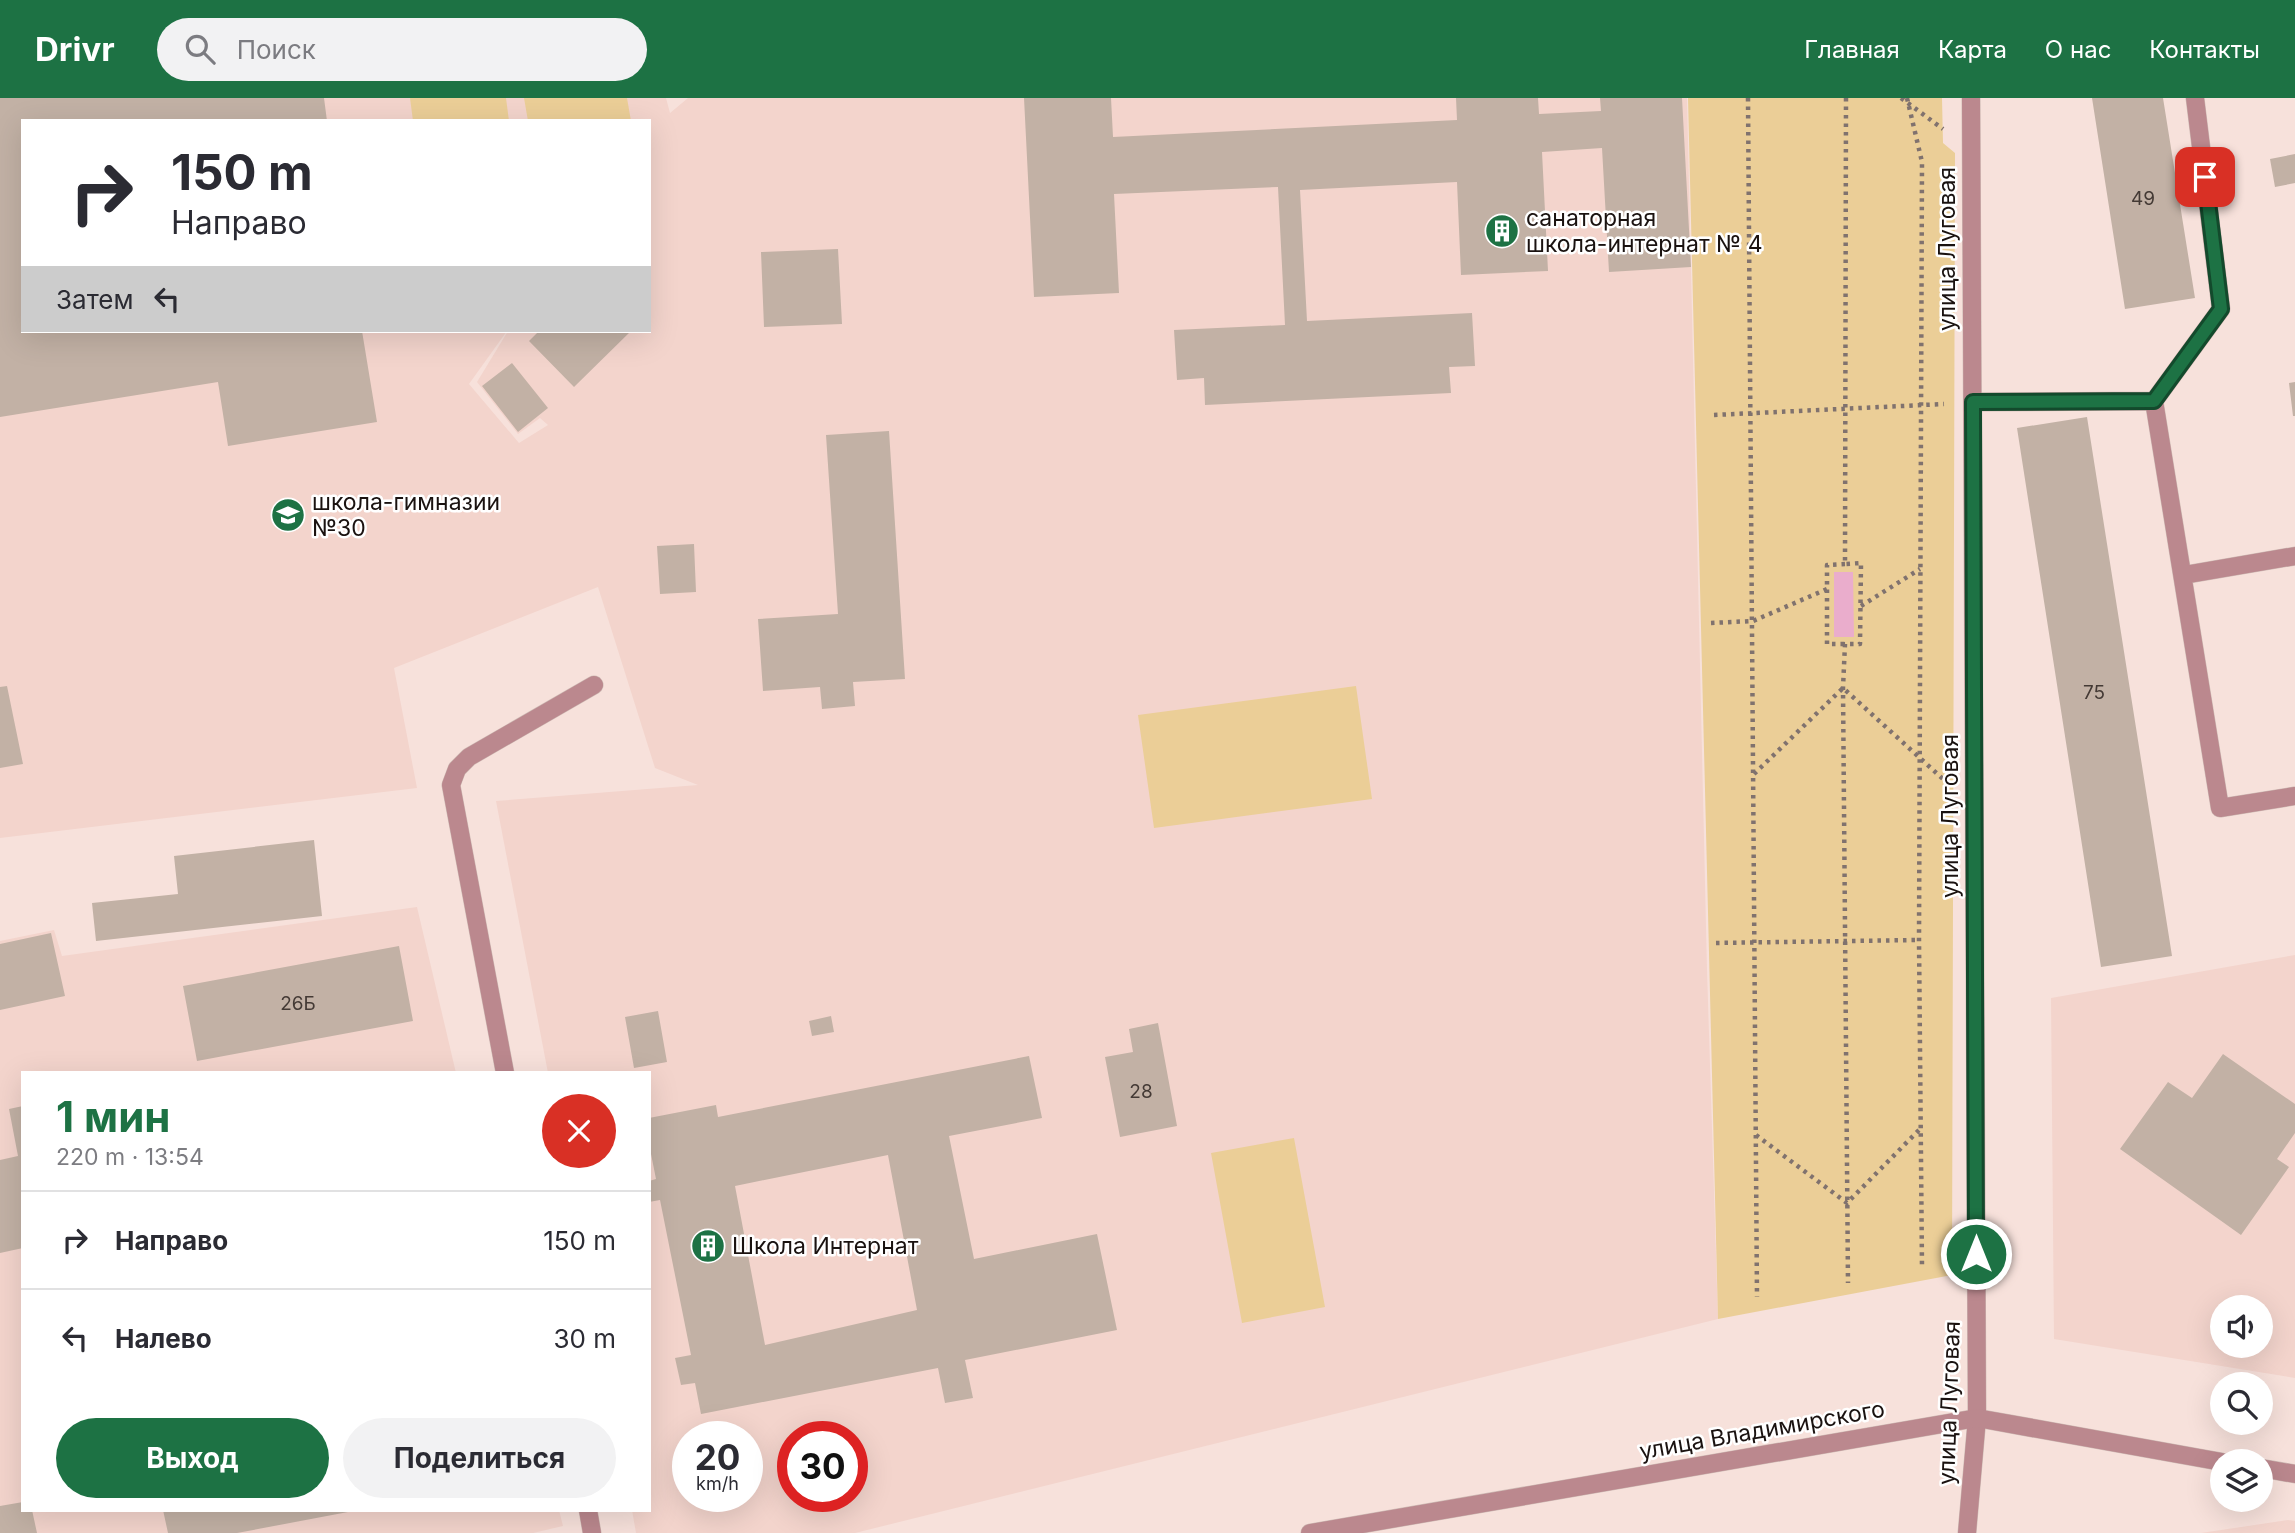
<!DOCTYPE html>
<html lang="ru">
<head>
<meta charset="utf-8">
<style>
	body { margin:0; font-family:Inter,sans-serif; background:#f2f2f3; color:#2b2b33; height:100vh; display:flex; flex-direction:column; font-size:26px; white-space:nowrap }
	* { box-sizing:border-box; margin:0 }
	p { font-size:23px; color:#7c7c81 }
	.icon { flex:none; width:38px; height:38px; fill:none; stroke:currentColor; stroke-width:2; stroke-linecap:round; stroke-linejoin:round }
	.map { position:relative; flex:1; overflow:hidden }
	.details { position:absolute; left:21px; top:973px; width:630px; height:441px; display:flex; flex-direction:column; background:#fff; border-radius:0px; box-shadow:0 7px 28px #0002 }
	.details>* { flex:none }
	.top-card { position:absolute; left:21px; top:21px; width:630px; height:214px; border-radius:0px; box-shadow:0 7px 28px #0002; background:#fff; color:#2b2b33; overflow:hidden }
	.controls { position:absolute; left:2210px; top:1197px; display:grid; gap:14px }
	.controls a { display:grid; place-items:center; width:63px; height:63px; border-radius:50%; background:#fff; box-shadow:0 7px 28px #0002; font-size:35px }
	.speed { position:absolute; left:672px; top:1323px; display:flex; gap:14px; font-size:35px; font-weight:700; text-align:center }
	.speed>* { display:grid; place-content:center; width:91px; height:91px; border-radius:50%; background:#fff; box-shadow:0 7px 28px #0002; line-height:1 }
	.speed small { font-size:18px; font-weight:400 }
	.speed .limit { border:10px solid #d22; background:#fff; color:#111 }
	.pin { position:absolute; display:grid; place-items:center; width:60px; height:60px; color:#fff; margin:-30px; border-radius:14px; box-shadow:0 4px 10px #0006 }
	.me { position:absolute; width:77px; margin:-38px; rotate:0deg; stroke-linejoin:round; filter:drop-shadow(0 0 5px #0008) }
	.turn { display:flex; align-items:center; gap:24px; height:147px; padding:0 35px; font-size:32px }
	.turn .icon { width:91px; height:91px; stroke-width:2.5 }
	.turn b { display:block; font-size:49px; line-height:60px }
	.then { display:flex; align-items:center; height:66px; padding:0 35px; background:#0003; gap:14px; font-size:26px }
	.round { display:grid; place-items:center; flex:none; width:74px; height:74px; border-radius:37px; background:#f2f2f3 }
	.headline { display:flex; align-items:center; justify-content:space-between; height:119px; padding:0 35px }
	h1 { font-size:42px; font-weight:700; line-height:52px; color:#1d7244 }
	.action { display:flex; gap:14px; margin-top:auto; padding:14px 35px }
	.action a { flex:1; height:80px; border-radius:42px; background:#1d7244; color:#fff; font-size:28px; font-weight:700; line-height:80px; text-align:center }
	.action a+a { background:#f2f2f3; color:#2b2b33 }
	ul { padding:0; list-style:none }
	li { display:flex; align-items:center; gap:21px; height:98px; padding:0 35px; border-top:2px solid #e1e1e2 }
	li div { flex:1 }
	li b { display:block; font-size:26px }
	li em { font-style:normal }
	header { display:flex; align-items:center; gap:42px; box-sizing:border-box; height:98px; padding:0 35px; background:#1d7244; color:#fff }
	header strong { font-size:33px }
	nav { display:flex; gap:38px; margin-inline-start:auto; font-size:24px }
	.search { width:490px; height:63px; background:#f2f2f3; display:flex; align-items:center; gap:18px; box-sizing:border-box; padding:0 24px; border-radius:38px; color:#7c7c81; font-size:26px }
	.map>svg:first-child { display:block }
	.built { fill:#f3d4cc; fill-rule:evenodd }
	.green { fill:#ebce97 }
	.water { fill:#eaadcc }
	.building { fill:#c2b1a5; fill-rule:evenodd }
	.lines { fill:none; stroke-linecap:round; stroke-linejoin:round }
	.service-casing { stroke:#cfbcb6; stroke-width:19 }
	.minor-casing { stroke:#cfbcb6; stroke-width:19 }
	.tertiary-casing { stroke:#cfbcb6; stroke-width:19 }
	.path { stroke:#80726e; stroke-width:4.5; stroke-dasharray:3.5 5; stroke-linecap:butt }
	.service { stroke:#bb888e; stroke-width:18 }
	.minor { stroke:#bb888e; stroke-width:18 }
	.tertiary { stroke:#bb888e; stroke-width:18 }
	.route-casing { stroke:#134a2c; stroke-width:18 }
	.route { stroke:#1d7244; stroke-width:12 }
	.labels { text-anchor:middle; stroke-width:5; stroke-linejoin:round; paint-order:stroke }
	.number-label { font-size:19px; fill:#443a35 }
	.poi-label { font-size:23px; fill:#1a1210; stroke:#fff; text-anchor:start }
	.street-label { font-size:23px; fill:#1a1210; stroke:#fff }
</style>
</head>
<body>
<header>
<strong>Drivr</strong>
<div class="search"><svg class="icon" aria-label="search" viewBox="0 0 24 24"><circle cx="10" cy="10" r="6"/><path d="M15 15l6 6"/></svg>Поиск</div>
<nav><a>Главная</a><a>Карта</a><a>О нас</a><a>Контакты</a></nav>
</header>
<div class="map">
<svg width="2295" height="1435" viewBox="0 0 2295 1435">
	<rect width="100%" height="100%" fill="#f7e1db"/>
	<path class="built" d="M0,0h666l4,15 18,-15h999l20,872 11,349 -863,214h-219l-4,-23h17v-437h-101l-52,-272 202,-16 -43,-17 -57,-181 -204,81 23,120 -417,50zM23,23h626v210h-141l-31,51 41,52 22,-16 8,7 -29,18 -50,-59 38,-53h-484zM688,1339h59v59h-59zM793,1339h59v59h-59z
		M417,809l39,166h-433v437h536l4,16 -30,7h-533v-592l54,-11 8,26z
		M2295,857v423l-241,-39 -3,-341zM2222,1209h39v39h-39z
		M2288,1422l7,1v12h-94z"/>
	<path class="green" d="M410,0h96l3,23h-96z
		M524,0h103l4,23h-103z
		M1688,0h254l1,45 12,10 -3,1122 -234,44z
		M1356,588l16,113 -218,29 -16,-113z
		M1294,1040l31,169 -83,16 -31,-170z"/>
	<path class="water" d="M1834,474h19l1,65h-20z"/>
	<path class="building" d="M0,0h324l3,23h-304v210h339l15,91 -149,24 -10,-64 -218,35z
		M1024,0h87l2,39 344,-17 -1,-22h82l1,16 62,-3 -1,-13h82l9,169 -82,5 -7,-124 -60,4 6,119 -87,4 -4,-93 -157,8 7,131 165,-8 3,53 -26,1 2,26 -246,12 -1,-27 -27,2 -3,-50 111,-5 -7,-138 -164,7 5,99 -85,4z
		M2092,0h71l32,200 -70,11z
		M2295,56v29l-20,4 -5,-28z
		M838,151l4,75 -78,3 -3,-75z
		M539,233h92l-57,56 -45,-46z
		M512,265l36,45 -30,24 -36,-46z
		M2295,284v34h-2l-4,-33z
		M2087,319l85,539 -71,11 -84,-539z
		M889,333l16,248 -52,3 2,24 -33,3 -2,-22 -57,4 -5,-72 80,-5 -12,-179z
		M694,446l2,48 -36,2 -3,-48z
		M7,588l16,78 -23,4v-81z
		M314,742l8,76 -226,25 -4,-38 86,-9 -4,-38z
		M51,835l14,63 -65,14v-66z
		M399,848l14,75 -216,40 -14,-75z
		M658,913l9,51 -33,6 -9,-51z
		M831,918l3,16 -22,4 -3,-15z
		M1158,925l19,103 -57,11 -15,-80 28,-5 -4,-23z
		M2223,956l72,50v29l-18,26 12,8 -48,68 -121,-86 48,-67 24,16z
		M1029,958l13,62 -93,18 25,123 123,-25 20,96 -152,30 8,38 -28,5 -7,-35 -237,46 -6,-31 -14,2 -6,-27 16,-3 -31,-155 -11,2v-21l7,-2 -7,-35v-26l67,-13 2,12zM888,1057l29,155 -152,35 -30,-159z
		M23,1008v142l-23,5v-93l18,-4 -9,-47z
		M23,1404v8h9l5,23h-37v-27z
		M163,1412h185v2l-111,21h-69z"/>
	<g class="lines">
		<g class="service-casing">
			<path id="service" d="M2195,0l26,211 -67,92 66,407 75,-12
				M1973,304l181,-1
				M2184,477l111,-19
				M505,975l-54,-288 6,-16 12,-12 125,-72
				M588,1412l4,23"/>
		</g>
		<g class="minor-casing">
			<path id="minor" d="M1967,1435l10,-115 -6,-1320"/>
		</g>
		<g class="tertiary-casing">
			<path id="tertiary" d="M2261,1370l34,6
				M1310,1435l667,-115 245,44"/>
		</g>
		<path class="path" d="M1748,0l9,1199
			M1846,0l-1,466 16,-1 -1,81h-15l-2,44 5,595
			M1901,0l42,31
			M1907,0l15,64 -3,778 3,328
			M1714,317l230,-11
			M1845,466l-18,1v79h18
			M1861,508l59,-37
			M1711,525l42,-2 74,-32
			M1754,676l89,-86 100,91
			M1716,845l203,-3
			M1756,1037l91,68 73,-74"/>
		<use href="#service" class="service"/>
		<use href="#minor" class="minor"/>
		<use href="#tertiary" class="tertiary"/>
	</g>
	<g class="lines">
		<g class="route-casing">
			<path id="route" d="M1976,1156l-3,-852 181,-1 67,-92 -16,-132"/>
		</g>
		<use href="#route" class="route"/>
	</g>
	<defs>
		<g id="building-disc" transform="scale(1.75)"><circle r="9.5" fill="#1d7244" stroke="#fff"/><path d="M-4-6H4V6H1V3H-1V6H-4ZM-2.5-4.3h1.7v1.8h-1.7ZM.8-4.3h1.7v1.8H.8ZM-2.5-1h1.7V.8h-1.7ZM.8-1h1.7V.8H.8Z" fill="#fff"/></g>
		<g id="school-disc" transform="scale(1.75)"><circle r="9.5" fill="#1d7244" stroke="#fff"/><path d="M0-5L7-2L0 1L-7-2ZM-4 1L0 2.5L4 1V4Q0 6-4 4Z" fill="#fff"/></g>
	</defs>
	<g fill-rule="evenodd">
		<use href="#building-disc" x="1502" y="133"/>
		<use href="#school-disc" x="288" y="417"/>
		<use href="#building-disc" x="708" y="1148"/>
	</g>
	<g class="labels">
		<g class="number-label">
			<text x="2143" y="107">49</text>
			<text x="2094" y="601">75</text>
			<text x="298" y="912">26Б</text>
			<text x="1141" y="1000">28</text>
		</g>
		<g class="poi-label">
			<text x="1526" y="128">санаторная<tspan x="1526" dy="26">школа-интернат № 4</tspan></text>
			<text x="312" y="412">школа-гимназии<tspan x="312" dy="26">№30</tspan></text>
			<text x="732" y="1156">Школа Интернат</text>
		</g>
		<g class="street-label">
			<text transform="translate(1947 151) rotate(-90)" y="8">улица Луговая</text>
			<text transform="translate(1950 718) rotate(-90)" y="8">улица Луговая</text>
			<text transform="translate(1949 1305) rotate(-88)" y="8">улица Луговая</text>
			<text transform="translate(1762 1332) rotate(-10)" y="8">улица Владимирского</text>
		</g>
	</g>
</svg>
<div class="controls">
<a><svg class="icon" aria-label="sound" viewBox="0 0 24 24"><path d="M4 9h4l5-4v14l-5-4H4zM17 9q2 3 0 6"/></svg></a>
<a><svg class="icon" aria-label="search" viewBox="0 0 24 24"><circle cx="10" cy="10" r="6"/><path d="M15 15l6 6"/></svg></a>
<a><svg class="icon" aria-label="layers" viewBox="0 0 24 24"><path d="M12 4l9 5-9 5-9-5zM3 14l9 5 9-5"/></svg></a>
</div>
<div class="speed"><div>20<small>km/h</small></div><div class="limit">30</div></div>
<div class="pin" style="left:2205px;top:79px;background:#d93025"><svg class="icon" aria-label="arrive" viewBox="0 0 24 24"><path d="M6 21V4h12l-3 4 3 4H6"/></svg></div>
<svg class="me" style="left:1976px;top:1156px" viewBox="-20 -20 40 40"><circle r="17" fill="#1d7244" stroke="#fff" stroke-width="3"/><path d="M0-11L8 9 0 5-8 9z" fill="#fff"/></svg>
<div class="top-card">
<div class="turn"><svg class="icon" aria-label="right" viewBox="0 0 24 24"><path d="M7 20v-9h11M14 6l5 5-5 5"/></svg><div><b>150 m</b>Направо</div></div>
<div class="then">Затем<svg class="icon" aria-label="left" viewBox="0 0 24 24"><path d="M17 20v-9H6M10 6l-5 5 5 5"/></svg></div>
</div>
<section class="details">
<div class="headline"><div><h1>1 мин</h1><p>220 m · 13:54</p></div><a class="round" style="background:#d93025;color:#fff"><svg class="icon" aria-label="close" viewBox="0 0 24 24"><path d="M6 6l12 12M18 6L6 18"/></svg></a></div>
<ul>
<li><svg class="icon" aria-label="right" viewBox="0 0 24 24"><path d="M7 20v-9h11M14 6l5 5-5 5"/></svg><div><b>Направо</b></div><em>150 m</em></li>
<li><svg class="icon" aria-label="left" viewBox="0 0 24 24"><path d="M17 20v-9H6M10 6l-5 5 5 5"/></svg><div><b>Налево</b></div><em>30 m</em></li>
</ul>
<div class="action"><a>Выход</a><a>Поделиться</a></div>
</section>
</div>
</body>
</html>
